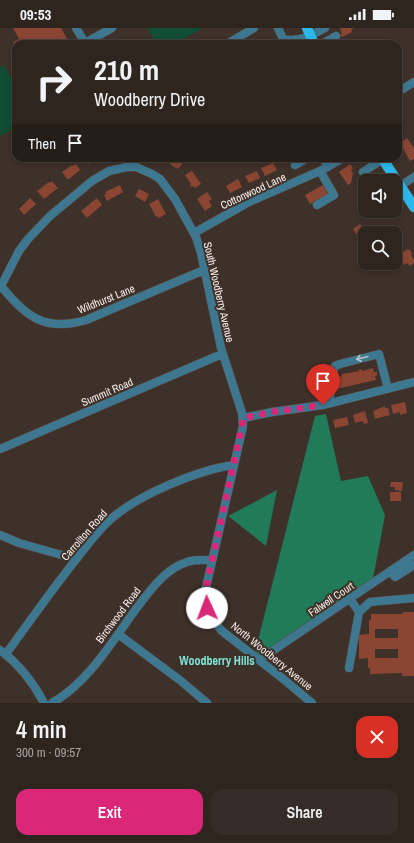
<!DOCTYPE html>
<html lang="en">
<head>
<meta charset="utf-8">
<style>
	body { margin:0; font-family:"Archivo Narrow",sans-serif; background:#362d28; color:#f1f3f6; height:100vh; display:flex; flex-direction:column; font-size:15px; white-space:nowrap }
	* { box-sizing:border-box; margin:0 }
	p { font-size:13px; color:#a7a5a4 }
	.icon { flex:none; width:22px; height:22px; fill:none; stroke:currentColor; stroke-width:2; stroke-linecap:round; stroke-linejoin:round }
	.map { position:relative; height:675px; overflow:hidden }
	.drawer { display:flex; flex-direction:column; background:#2e251f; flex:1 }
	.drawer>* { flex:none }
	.guide { position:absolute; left:12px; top:12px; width:390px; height:122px; border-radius:12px; box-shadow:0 2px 6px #0003,0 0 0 1px #49423d; background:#2e251f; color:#f1f3f6; overflow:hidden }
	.tools { position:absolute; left:358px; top:146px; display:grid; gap:8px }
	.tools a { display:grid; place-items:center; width:44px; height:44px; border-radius:8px; background:#2e251f; box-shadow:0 2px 6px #0003,0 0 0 1px #49423d; font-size:20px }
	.pin { position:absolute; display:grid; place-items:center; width:34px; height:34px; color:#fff; margin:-41px -17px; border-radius:50% 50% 50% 0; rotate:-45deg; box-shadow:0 0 4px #0007 }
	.pin .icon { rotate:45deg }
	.me { position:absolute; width:44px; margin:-22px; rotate:358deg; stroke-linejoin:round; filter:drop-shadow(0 0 3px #0008) }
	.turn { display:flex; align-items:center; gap:14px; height:84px; padding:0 16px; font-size:18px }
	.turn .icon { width:52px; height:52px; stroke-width:2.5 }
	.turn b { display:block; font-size:28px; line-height:34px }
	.then { display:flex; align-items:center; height:38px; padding:0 16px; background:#0003; gap:8px; font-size:15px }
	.round { display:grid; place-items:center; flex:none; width:42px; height:42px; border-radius:12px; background:#362d28 }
	.overview { display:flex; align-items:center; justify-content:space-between; height:68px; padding:0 16px }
	h1 { font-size:24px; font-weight:600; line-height:30px }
	.button { display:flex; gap:8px; margin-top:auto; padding:8px 16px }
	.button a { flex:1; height:46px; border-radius:12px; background:#db2777; color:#fff; font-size:16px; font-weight:600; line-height:46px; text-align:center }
	.button a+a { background:#362d28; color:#f1f3f6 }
	.status { display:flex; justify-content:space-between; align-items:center; height:28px; padding:0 20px; background:#2e251f; direction:ltr }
	.status svg { height:11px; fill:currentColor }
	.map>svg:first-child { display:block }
	.green { fill:#114e36 }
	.forest { fill:#217a58 }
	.building { fill:#8a4533; fill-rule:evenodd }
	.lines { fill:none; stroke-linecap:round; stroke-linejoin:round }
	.minor-casing { stroke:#5c4f48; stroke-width:9 }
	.major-casing { stroke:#5c4f48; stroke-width:11 }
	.minor { stroke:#3e7790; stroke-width:8 }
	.major { stroke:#2bb8ec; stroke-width:10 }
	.oneway { stroke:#b6c4ca }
	.route { stroke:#db2777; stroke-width:7; stroke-dasharray:0 12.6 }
	.labels { text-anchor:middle; stroke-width:4; stroke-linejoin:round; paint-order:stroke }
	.street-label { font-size:11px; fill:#f7eee9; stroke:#3e3129 }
	.neighbourhood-label { font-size:12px; font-weight:bold; fill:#7fe7d9; stroke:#3e3129 }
</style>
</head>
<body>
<div class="status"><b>09:53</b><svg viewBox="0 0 49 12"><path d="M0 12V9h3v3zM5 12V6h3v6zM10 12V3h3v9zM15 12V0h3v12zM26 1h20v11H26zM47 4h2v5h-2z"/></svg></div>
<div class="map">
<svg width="414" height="675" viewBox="0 0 414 675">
	<rect width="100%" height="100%" fill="#3e3129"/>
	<path class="green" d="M147,0h56l-29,16h-17z
		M4,37l12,23v39l-16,9v-69z"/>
	<path class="forest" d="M326,386l15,67 27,-5 17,39 -13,69 -113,76 -5,-4 61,-240z
		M277,462l-11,56 -38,-30z"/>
	<path class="building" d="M13,0h48l9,16h-54v4l-3,-6 6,-3z
		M340,0h14l-3,2 1,2 -10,5 -2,-3h2z
		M407,110l7,10v11l-4,2 -10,-18z
		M84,130h16l-12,6z
		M163,130h13l7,5 -5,6 -2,-2 -1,1z
		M273,135l4,7 -12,6 -4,-8z
		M76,136l4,6 -11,9h-2l-5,-7 10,-7 1,1z
		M350,136l3,4 -2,2 2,3 -2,10 -3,2 -9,-13z
		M192,143l9,13 -6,4 -2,-2 -2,1 -1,-2 1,-1 -6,-9z
		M257,143l3,7 -11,5 -4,-7z
		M238,151l4,8 -12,6 -4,-7z
		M52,153l6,7 -14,11 -7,-8 12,-9 1,1z
		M120,157l3,7 -16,9 -3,-6 2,-1 -1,-2z
		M323,157l5,9 -18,10 -5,-9z
		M139,161l10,5 -4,8 -10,-6z
		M207,164l5,7 -3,2 3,5 -7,5 -8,-12z
		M30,170l6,6 -12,11 -5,-6z
		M97,170l5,7 -15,13 -6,-7z
		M158,171l8,15 -7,4 -2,-2 -1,1 -7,-13z
		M360,196l3,5 -7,5 -3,-5z
		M408,221l1,1h1l2,4 -1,1 3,5v3l-5,3 -1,-3 -4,2 -5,-10z
		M373,340l1,4h3v3l-2,1 1,4 -40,9 -3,-11 9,-2v-2l17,-3 -1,-1 3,-1 1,2z
		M405,374l2,11 -7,2v-3l-7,2 -2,-9z
		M385,378v2h3l2,7 -15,4 -2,-8z
		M365,383l3,12 -4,1 -1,-3 -8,2 -2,-8z
		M347,389l2,8 -14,3 -2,-8z
		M391,454h12l-1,9 -7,-1v-3h-5z
		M390,464h11v9h-11z
		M403,584h11v64h-12v-3l-32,1v-6h-2v-10l-9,1v-24l10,-1v-14h2v-6h31zM375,601h23v9h-23zM375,621h23v9h-23z"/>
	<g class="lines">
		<g class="minor-casing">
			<path id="minor" d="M76,0l9,15 27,-15
				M278,0l5,11c16,4 28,-4 42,-11
				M227,16l27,-16
				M322,16l14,-8
				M398,64l16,-10
				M323,130l5,9
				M295,137l12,-7
				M363,144l20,-13
				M400,158l14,-9
				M317,177l17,-10 -14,-24
				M194,205l55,-31 71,-31 23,-13
				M1,258c25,31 44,46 85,34l118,-50
				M0,260l19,-37 9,-12 22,-23 42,-35 17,-10 18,-4h9l16,7 8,5 15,20 21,38 5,16 20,95 21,65 1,13 -38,166c0,16 6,27 17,39l60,47 30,25
				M330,375c-1,-5 0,-8 1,-13 2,-9 0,-14 4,-24l5,-2 39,-10 9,35
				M243,390l29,-6 51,-7 91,-23
				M0,421l222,-95
				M0,507l19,8 57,16
				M391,543l4,6 19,-12
				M350,571l9,13
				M118,606l63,47 26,22
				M0,622c19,14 33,32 44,53
				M6,626c24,-33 47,-66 72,-97 11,-14 21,-28 34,-39 28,-24 86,-48 122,-53
				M259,632l155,-105
				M349,640l10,-56 11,-10 44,-4
				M52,675c35,-20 58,-58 81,-90 12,-16 29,-41 49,-49 10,-5 19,-4 30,-4"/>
		</g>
		<g class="major-casing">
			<path id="major" d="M307,0l7,16
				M382,130l32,49"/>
		</g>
		<use href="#minor" class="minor"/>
		<use href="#major" class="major"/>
	</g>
	<defs><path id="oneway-shaft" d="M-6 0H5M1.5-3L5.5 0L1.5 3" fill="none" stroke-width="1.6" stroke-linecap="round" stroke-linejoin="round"/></defs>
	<use class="oneway" href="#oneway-shaft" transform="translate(362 330) rotate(166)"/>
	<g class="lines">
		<path class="route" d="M207,580l-2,-16 37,-166 1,-8 29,-6 51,-7"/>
	</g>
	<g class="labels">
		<g class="street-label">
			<text transform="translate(253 163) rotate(-25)" y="4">Cottonwood Lane</text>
			<text transform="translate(219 264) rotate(77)" y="4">South Woodberry Avenue</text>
			<text transform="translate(106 271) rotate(-22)" y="4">Wildhurst Lane</text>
			<text transform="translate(107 364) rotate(-23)" y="4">Summit Road</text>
			<text transform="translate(84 507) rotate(-49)" y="4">Carrollton Road</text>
			<text transform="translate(331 571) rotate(-34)" y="4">Falwell Court</text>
			<text transform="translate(118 587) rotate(-53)" y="4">Birchwood Road</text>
			<text transform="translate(272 628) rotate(39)" y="4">North Woodberry Avenue</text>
		</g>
		<g class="neighbourhood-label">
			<text x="217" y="637">Woodberry Hills</text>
		</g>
	</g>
</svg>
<div class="tools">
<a><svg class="icon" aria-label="sound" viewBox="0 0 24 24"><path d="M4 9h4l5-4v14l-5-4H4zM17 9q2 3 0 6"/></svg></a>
<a><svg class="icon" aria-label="search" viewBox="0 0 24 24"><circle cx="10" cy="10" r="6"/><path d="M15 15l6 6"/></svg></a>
</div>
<div class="pin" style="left:323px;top:377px;background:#d93025"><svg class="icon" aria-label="arrive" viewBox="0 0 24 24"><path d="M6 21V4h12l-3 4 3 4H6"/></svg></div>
<svg class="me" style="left:207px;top:580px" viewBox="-20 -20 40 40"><circle r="19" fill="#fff"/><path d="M0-13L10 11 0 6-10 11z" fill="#db2777"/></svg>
<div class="guide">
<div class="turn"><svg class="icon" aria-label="right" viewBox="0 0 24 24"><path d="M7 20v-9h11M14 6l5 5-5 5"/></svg><div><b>210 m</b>Woodberry Drive</div></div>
<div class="then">Then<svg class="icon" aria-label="arrive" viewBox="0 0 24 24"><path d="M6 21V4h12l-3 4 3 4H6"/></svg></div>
</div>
</div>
<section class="drawer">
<div class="overview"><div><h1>4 min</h1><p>300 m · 09:57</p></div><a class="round" style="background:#d93025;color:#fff"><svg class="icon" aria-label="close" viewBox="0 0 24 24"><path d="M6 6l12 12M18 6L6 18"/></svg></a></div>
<div class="button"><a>Exit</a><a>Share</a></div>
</section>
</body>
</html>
